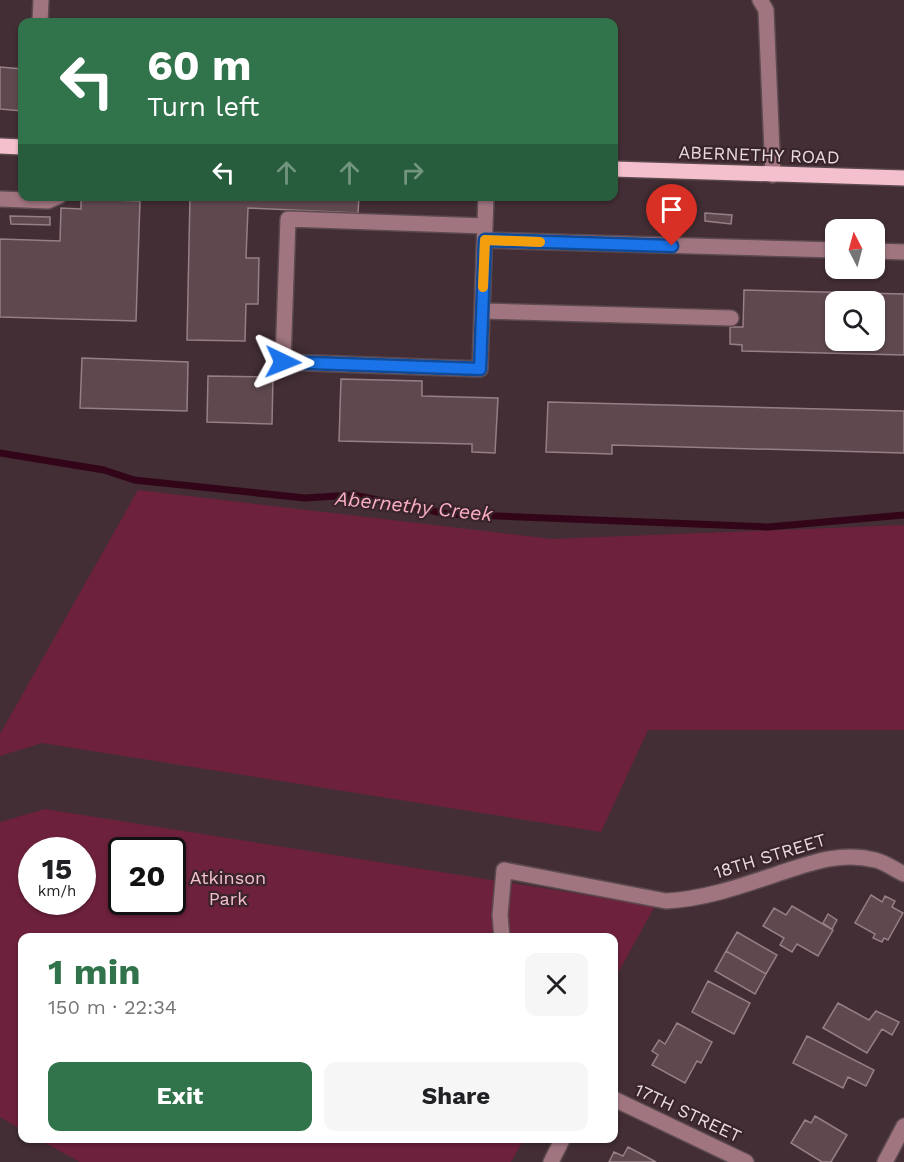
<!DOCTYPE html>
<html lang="en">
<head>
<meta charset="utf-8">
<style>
	body { margin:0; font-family:"Work Sans",sans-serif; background:#f6f6f6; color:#202124; height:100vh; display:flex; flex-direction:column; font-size:22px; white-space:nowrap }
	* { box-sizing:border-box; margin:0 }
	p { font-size:20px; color:#757577 }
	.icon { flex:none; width:33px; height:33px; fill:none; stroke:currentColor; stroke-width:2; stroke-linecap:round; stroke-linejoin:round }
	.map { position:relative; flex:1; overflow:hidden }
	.details { position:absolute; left:18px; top:933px; width:600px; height:210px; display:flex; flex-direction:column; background:#fff; border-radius:12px; box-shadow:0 2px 4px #0004 }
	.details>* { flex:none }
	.banner { position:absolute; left:18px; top:18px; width:600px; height:183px; border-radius:12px; box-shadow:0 2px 4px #0004; background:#31734b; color:#fff; overflow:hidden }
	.needle { width:39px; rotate:354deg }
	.fabs { position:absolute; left:825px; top:219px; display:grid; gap:12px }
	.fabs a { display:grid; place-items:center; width:60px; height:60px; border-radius:12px; background:#fff; box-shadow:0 2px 4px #0004; font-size:30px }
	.speed { position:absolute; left:18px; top:837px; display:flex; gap:12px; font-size:30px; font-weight:700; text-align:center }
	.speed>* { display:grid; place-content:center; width:78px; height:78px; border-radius:50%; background:#fff; box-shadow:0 2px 4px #0004; line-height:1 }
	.speed small { font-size:15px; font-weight:400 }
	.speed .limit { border:3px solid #111; border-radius:9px; background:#fff; color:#111 }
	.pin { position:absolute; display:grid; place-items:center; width:51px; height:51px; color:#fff; margin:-62px -26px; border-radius:50% 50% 50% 0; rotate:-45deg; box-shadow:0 0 6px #0007 }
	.pin .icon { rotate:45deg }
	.me { position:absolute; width:66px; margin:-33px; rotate:92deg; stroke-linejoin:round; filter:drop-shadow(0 0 4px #0008) }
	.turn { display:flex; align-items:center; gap:21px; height:126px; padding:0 30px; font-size:27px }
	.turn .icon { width:78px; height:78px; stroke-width:2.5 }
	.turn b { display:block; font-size:42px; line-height:51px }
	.lanes { display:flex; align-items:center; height:57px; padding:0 30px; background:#0003; justify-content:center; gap:30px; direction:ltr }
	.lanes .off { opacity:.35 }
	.round { display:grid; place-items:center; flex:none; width:63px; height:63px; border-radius:12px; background:#f6f6f6 }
	.head { display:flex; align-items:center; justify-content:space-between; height:102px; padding:0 30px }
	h1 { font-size:36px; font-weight:700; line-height:45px; color:#31734b }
	.action { display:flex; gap:12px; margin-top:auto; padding:12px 30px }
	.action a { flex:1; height:69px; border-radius:12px; background:#31734b; color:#fff; font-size:24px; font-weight:700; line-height:69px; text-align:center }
	.action a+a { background:#f6f6f6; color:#202124 }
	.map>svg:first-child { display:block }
	.green { fill:#6e213d; fill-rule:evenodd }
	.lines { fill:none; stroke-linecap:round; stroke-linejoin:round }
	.stream { stroke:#330518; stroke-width:7 }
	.building { fill:#5f494f; stroke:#977f85; stroke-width:1.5; fill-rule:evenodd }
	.minor-casing { stroke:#5c4a4f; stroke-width:18 }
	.major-casing { stroke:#5c4a4f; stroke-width:18 }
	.minor { stroke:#a07580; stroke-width:15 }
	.major { stroke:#f5c0ce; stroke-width:15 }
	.route-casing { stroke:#114b97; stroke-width:15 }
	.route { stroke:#1a73e8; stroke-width:10 }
	.slow { stroke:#f59e0b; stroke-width:10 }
	.labels { text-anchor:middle; stroke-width:4.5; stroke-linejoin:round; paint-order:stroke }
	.street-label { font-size:18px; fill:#e7dadd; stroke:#38242a }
	.park-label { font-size:18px; fill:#f4c0ce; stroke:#38242a }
	.water-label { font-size:20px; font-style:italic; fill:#fbaec3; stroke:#38242a }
</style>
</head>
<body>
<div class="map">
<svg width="904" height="1162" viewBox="0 0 904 1162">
	<rect width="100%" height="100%" fill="#422e34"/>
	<path class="green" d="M138,490l414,49 352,-14v205h-256l-47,102 -559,-89 -42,13v-22z
		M45,809l610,97 -41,74v-42h-592v192l-22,-13v-295zM32,850h50v52h-50zM122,850h50v52h-50z
		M38,1139h486l-13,23h-431z"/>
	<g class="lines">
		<path class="stream" d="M0,453l104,17 30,10 171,18 48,-3 95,19 320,13 136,-12"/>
	</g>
	<path class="building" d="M0,67l22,2v42l-22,-2z
		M190,196l169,1 -1,16 -110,-5 -2,50h13l-1,46h-12l-1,37 -58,-1z
		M81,199l59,2 -4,120 -136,-4v-78l60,2 1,-33 20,1z
		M705,213l27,2 -1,9 -26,-3z
		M10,216l40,1v8l-39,-1z
		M744,290l160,4v61l-162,-4v-6l-12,-1v-17h13zM836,302h38v38h-38z
		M82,358l106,4 -1,49 -107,-3z
		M208,376l65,1 -1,47 -65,-2z
		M341,379l81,2v15l76,2 -3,55 -23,-1v-8l-133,-3z
		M548,402l356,9v42l-292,-8v9l-66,-2z
		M871,895l11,7 3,-6 10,5 -3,6 11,6 -15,27 -4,-2 -2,4 -9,-4 2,-4 -20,-11z
		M792,906l41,24 -15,26 -21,-12 -5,8 -12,-7 4,-7 -21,-12 11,-18 12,7z
		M828,914l9,6 -5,9 -9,-6z
		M737,932l40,23 -11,19 -40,-23z
		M726,951l40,23 -11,20 -40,-23z
		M708,981l42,22 -16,31 -42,-22z
		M838,1003l31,17 7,-9 23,11 -7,13 -10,-6 -15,24 -44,-25z
		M677,1023l35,19 -11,21 -4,-2 -12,22 -33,-18 6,-10 -6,-4 7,-11 6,4z
		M807,1036l67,34 -8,16 -18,-9 -5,11 -50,-25z
		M815,1116l32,19 -16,27h-9l-31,-19 14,-23 6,3z
		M628,1147l28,15h-47l5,-10 9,4z"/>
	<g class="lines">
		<g class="minor-casing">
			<path id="minor" d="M760,0l6,10 7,165
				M40,22l1,-22
				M0,199l48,2 11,-5
				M485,226l-197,-7 -5,143 197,7 6,-173
				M485,240l351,10
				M874,251l30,1
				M482,311l249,7
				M502,938l-2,-23 4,-45 162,31c39,-2 75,-15 111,-27 33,-11 64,-23 98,-14 10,2 20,10 29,14
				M614,1099l132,63
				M551,1162l12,-24
				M885,1162l19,-36"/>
		</g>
		<g class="major-casing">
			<path id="major" d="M0,146l22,1
				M614,169l290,9"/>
		</g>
		<use href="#minor" class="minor"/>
		<use href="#major" class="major"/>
	</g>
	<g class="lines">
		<g class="route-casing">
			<path id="route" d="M283,362l197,7 5,-129 187,6"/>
		</g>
		<use href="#route" class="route"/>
		<path class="slow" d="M483,287l2,-47 55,2"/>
	</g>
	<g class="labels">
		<g class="street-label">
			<text transform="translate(759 155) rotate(2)" y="6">ABERNETHY ROAD</text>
			<text transform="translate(770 856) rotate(-17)" y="6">18TH STREET</text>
			<text transform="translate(688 1113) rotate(25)" y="6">17TH STREET</text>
		</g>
		<g class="park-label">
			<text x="228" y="884">Atkinson<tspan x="228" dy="21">Park</tspan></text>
		</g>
		<g class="water-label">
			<text transform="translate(414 506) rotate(6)" y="7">Abernethy Creek</text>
		</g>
	</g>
</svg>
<div class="fabs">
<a><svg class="needle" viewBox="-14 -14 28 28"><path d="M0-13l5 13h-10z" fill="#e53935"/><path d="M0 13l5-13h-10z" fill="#757577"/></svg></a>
<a><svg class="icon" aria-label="search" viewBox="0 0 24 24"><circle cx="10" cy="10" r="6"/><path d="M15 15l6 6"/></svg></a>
</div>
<div class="speed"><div>15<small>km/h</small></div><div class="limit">20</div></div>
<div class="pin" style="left:672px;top:246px;background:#d93025"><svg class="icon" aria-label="arrive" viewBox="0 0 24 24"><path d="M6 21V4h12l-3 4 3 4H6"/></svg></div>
<svg class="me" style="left:283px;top:362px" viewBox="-20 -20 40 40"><path d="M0-17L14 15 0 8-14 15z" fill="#1a73e8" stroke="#fff" stroke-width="4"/></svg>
<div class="banner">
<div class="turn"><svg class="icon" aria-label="left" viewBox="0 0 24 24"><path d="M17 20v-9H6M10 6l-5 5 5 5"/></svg><div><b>60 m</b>Turn left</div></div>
<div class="lanes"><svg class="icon" aria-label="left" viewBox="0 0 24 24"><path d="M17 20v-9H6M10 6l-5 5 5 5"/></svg><svg class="icon off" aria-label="ahead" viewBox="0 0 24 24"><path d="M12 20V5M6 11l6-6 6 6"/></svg><svg class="icon off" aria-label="ahead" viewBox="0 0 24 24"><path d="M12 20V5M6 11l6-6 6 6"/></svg><svg class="icon off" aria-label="right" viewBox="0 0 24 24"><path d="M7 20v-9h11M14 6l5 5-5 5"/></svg></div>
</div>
<section class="details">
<div class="head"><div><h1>1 min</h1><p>150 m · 22:34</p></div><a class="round"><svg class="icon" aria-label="close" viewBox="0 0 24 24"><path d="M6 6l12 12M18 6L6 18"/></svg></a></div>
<div class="action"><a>Exit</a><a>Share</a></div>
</section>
</div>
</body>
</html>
